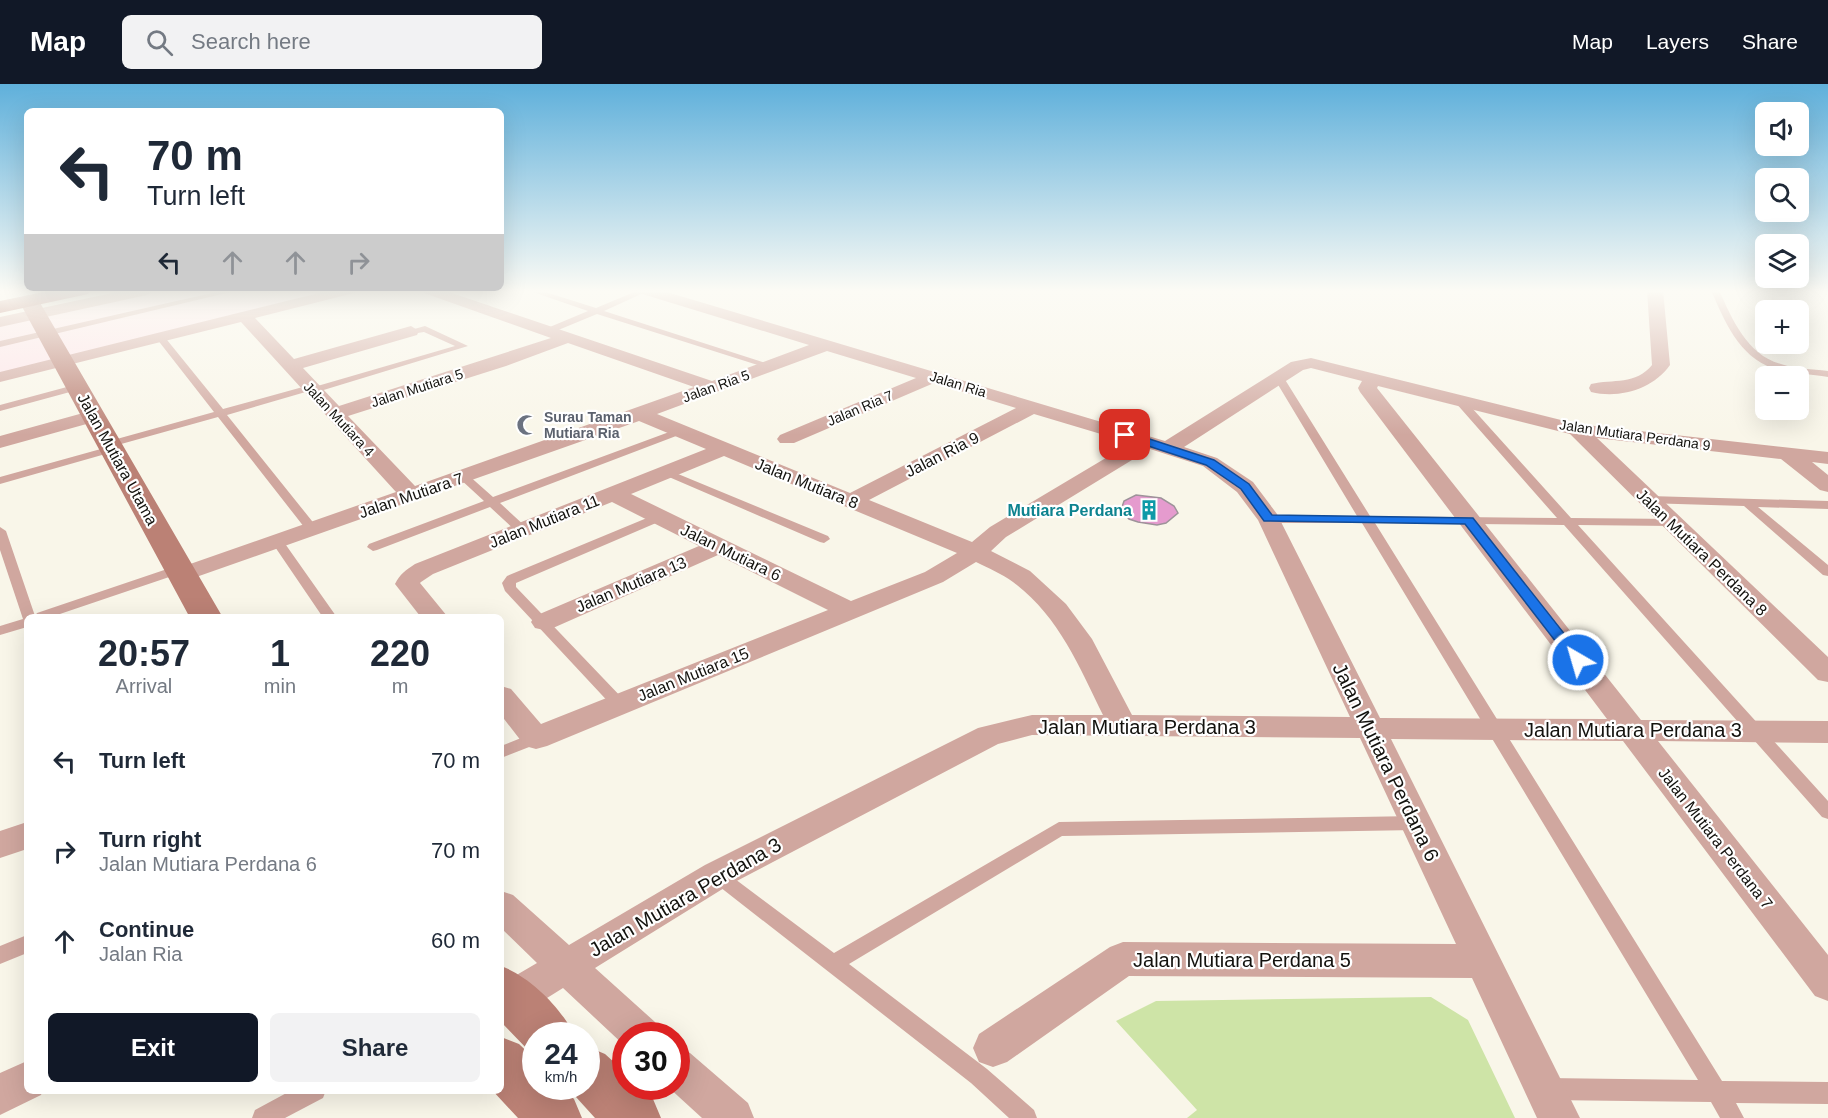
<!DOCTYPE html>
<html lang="en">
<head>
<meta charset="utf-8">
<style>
	body { margin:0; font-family:Helvetica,sans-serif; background:#f2f2f3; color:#1f2937; height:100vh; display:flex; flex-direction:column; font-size:22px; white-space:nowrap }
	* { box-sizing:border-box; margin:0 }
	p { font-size:20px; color:#747a83 }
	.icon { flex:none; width:33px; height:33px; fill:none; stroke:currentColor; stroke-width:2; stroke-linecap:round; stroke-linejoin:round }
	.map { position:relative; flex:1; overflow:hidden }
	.sheet { position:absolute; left:24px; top:530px; width:480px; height:480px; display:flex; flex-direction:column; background:#fff; border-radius:9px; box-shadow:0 6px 24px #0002 }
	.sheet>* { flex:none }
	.hud { position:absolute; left:24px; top:24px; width:480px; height:183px; border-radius:9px; box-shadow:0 6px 24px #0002; background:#fff; color:#1f2937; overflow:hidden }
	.fabs { position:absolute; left:1755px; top:18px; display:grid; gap:12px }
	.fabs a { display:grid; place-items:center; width:54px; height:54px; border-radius:9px; background:#fff; box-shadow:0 6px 24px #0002; font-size:30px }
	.speed { position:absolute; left:522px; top:938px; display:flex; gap:12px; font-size:30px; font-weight:700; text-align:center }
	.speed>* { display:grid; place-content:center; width:78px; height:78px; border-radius:50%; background:#fff; box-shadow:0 6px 24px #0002; line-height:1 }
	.speed small { font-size:15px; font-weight:400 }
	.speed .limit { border:9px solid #d22; background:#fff; color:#111 }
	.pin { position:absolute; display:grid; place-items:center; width:51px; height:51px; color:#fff; margin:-26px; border-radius:12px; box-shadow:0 3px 9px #0006 }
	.me { position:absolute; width:66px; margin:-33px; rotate:322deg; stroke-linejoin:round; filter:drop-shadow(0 0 4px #0008) }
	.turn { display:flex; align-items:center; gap:21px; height:126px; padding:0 24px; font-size:27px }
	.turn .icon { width:78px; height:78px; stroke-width:2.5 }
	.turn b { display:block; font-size:42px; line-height:51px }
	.lanes { display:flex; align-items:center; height:57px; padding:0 24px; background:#0003; justify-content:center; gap:30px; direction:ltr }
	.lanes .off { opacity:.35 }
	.eta { display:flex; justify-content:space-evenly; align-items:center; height:102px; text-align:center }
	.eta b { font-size:36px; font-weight:700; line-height:42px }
	.cta { display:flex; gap:12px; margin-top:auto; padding:12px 24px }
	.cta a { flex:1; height:69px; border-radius:9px; background:#111827; color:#fff; font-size:24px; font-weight:700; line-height:69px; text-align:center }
	.cta a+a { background:#f2f2f3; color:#1f2937 }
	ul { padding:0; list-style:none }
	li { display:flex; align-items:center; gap:18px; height:90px; padding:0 24px }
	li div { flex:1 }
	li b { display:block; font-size:22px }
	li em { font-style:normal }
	header { display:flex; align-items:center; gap:36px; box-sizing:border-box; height:84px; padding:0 30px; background:#111827; color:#fff }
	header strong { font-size:28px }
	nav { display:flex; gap:33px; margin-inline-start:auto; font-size:21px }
	.search { width:420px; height:54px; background:#f2f2f3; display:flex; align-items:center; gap:15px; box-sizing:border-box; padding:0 21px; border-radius:9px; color:#747a83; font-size:22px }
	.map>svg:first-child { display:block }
	.commercial { fill:#fee4ea }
	.green { fill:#cee4a7 }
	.building { fill:#e59bce; stroke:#9e939a; stroke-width:1.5 }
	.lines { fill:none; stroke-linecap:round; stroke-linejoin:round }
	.lane { fill:#d0a79f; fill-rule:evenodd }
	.street { fill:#d0a79f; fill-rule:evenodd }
	.secondary { fill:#bb8175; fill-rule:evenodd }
	.highway { fill:#9b4b3d; fill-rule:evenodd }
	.route { fill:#1a73e8; stroke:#114b97; stroke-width:1.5 }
	.labels { text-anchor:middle; stroke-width:4.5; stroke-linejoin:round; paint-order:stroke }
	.far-street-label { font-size:14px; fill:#13120e; stroke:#fff }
	.far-worship-label { font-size:14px; font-weight:bold; fill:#5b616d; stroke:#fff; text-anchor:start }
	.street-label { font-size:16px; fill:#13120e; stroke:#fff }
	.culture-label { font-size:16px; font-weight:bold; fill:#0d838f; stroke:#fff; text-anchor:end }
	.near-street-label { font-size:20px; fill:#13120e; stroke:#fff }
</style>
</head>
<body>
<header>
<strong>Map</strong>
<div class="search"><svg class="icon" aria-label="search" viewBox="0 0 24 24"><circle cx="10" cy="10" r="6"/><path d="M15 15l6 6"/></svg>Search here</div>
<nav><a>Map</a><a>Layers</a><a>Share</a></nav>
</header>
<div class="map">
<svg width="1828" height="1034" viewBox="0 0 1828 1034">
	<rect width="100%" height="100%" fill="#f9f6e9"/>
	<path class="commercial" d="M141,206h217l-358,89v-58z"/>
	<path class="green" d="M1431,913l37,23 47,98h-328l10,-8 -81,-89 40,-20z"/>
	<path class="building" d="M1136,411l25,3 13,8 4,7 -12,10 -9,2 -19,-3 -9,-3 -8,-9 3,-9z"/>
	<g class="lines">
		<path class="lane" d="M225,206h14l-239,57v-6z
			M527,206h12l57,18 43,-18h11l-46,21 171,55 -8,2 -170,-54 -46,19h-6v-4l43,-18z
			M1711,206h8c13,29 28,65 62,74 15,5 31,5 47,7v6c-18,-3 -37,-3 -55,-9 -34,-11 -49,-48 -62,-78z
			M425,242l43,20 -151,46 -8,-1 -82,24 89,111 2,3 -2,3h-8l-90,-115 -104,29 3,3 -1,2 -116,33v-7l108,-30 -3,-3 1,-2 108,-30 -57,-73v-4h6l60,74 87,-24 4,2 141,-41 -31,-14 -13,2 -4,-3z
			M1279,291l5,3 86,138 187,2 -102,-116 -1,-2 5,-3 4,1 108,120 105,1 2,3 -6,4 -94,-1 250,276v18l-6,-2 -258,-292 -189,-2 347,558 106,1v22l-92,-1 8,15h-24l-9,-16 -164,-2 -8,-3 -3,-8 3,-8 8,-3 151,2 -336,-557h-93l-6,-4 6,-4 88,1 -83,-138z
			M78,300l3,1v4l-81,22v-6z
			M680,344l4,1v4l-184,70 26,24 2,3 -2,3h-8l-28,-26 -113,43 -4,1 -6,-4 2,-3 115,-43 -25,-23v-4h8l26,23z
			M666,385l162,67 2,3 -6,4 -4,-1 -158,-68 -2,-2z
			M1649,412l179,5v8l-70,-2 70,58v11l-5,-1 -79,-69 -99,-3 -2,-3z
			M659,429l6,4 -2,3 -147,63v4l108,113 3,4 -3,4h-10l-109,-117 -3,-8 5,-7z
			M0,443l6,4 29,85h-8v11l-27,8v-9l23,-7 -23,-69z
			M277,453l4,1 55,78h-14l-51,-75z
			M179,481l5,1 1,3 -1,3 -130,44h-19l2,-3z
			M536,648l6,2 2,4 -2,4 -41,16v-12z
			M1416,732l6,2 3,5 -3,5 -6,2 -354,6 -213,128 138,105 47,41 3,8h-28l-38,-35 -260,-203 -3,-5 3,-5 6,-3 6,3 111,83 225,-131z
			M27,851v18l-27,11v-18z
			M292,1006h34l-3,8 -38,20h-33l3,-8z"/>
		<path class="street" d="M126,206h29l-8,5 -147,32v-10z
			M331,206h26l-3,3 -99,25 39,41 117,-33 8,5 -2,4 -114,33 36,38 212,-68 -127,-45 -3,-3h22l269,91 97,-36 -170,-52 -3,-3h24l505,151 126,-79 20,-4 266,66 251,28v12l-16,-2 16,13v17l-8,-2 -39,-31 -184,-21 231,219v25l-10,-2 -248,-246 -192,-48 -1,2 264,332 187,1v22l-170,-2 170,214v46l-13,-5 -192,-255 -232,-2 189,379h-43l-65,-140 -343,-2 -122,86 -14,5 -14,-5 -6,-14 6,-14 131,-87 13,-5 333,2 -96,-206 -328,-3 -34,9 -269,141 -134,83 60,54 6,13h-35v12l-63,-59 -48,30 -14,5v-39l36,-21 -36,-35v-37l12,4 56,50 136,-80 273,-137 54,-13h71c-24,-49 -45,-100 -90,-133 -11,-8 -25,-14 -37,-20l-33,20 -396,164 -11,3 -11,-3 -24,-31v-29l10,3 30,35 287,-114 -110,-55 -165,73 -9,2 -9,-2 -4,-6 4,-6 164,-70 -87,-44 -179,72 -12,8 -1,1 27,33h-27l-25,-32c5,-10 11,-14 20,-20l291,-115 -67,-28 -457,161 -9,-2 -3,-5 3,-5 223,-78 -155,-170 -241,60v-10zM568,259l126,44 -279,99 -67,-70 158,-50zM827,267l89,27 -136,57 -3,4 3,4h14l140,-60 82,25 -166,85 -193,-79zM1311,284l51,13 -4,7 2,4 247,327 -227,-1 -103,-204 -24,-32 -36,-24 -33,-11 119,-77zM1034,330l97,29 -141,84 -18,15 -103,-42zM1150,365l53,17 34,26 21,28 92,197 -218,-2 -40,-76 -26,-35 -36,-33 -39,-20 15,-14zM724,372l233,97 -32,19 -74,29 -220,-107z
			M1647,206h16l7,75c-17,24 -50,34 -79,27l-2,-4 2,-4c22,-5 45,1 61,-19z
			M94,326l7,2 3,4 -3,4 -101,28v-12z
			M27,738v27l-27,9v-27z
			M676,963l14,6 58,50 6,15h-52l-35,-32h9z
			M27,977v29h16l-2,5 -41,20v-42z"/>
		<path class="secondary" d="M29,211l7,2 3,4 183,315h-33l-170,-315 3,-4z
			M501,882c28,10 61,42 73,69h-38v19l-6,-2 -29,-30z
			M501,953l18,7 17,16v26h25l13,13 8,19h-64l-26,-28h9z
			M586,962l19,8 21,19v13h13l14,13 8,19h-66l-29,-32h20z"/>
		<path class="highway" d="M53,206h38l-3,4 -88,19v-12z"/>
	</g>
	<linearGradient id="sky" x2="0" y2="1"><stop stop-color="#5fb0db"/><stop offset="0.59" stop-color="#fcfbf5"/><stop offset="1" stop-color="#fcfbf5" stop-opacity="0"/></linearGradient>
	<rect width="1828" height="351" fill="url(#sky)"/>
	<path class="route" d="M1125,347l89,29 35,24 23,31 201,3 112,142 -2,4h-10l-108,-140 -201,-3 -23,-32 -35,-24 -85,-28 -2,-2z"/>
	<defs>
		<g id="mosque-bare" transform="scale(1.62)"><path d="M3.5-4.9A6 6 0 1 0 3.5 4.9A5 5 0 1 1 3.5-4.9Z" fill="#6b7280" stroke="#fff" stroke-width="2.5" paint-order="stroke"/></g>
		<g id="building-bare" transform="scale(1.62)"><path d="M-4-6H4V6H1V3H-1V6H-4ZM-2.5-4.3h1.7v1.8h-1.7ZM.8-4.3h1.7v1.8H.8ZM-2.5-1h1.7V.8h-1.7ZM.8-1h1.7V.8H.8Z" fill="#0f9aa8" stroke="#fff" stroke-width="2.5" paint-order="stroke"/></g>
	</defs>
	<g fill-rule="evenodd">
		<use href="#mosque-bare" x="527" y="341"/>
		<use href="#building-bare" x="1149" y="426"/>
	</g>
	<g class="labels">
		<g class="far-street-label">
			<text transform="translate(958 300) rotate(17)" y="5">Jalan Ria</text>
			<text transform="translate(716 302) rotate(-20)" y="5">Jalan Ria 5</text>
			<text transform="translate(417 304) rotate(-18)" y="5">Jalan Mutiara 5</text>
			<text transform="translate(860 324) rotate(-23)" y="5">Jalan Ria 7</text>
			<text transform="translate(339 335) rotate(47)" y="5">Jalan Mutiara 4</text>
			<text transform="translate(1635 351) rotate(8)" y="5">Jalan Mutiara Perdana 9</text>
		</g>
		<g class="far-worship-label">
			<text x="544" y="338">Surau Taman<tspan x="544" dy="16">Mutiara Ria</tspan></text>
		</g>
		<g class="street-label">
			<text transform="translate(942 370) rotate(-27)" y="6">Jalan Ria 9</text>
			<text transform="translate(118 375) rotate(61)" y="6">Jalan Mutiara Utama</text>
			<text transform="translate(807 399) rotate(22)" y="6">Jalan Mutiara 8</text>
			<text transform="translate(411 411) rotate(-19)" y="6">Jalan Mutiara 7</text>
			<text transform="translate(544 437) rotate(-22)" y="6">Jalan Mutiara 11</text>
			<text transform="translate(731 468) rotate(26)" y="6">Jalan Mutiara 6</text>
			<text transform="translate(1702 468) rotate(44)" y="6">Jalan Mutiara Perdana 8</text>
			<text transform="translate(631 500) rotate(-23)" y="6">Jalan Mutiara 13</text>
			<text transform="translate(693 590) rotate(-22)" y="6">Jalan Mutiara 15</text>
			<text transform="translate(1716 754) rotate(52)" y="6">Jalan Mutiara Perdana 7</text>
		</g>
		<g class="culture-label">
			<text x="1132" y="432">Mutiara Perdana</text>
		</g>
		<g class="near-street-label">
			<text x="1147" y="650">Jalan Mutiara Perdana 3</text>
			<text x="1633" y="653">Jalan Mutiara Perdana 3</text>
			<text transform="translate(1386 678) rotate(64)" y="7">Jalan Mutiara Perdana 6</text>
			<text transform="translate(685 813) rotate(-30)" y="7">Jalan Mutiara Perdana 3</text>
			<text x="1242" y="883">Jalan Mutiara Perdana 5</text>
		</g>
	</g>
</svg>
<div class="fabs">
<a><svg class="icon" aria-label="sound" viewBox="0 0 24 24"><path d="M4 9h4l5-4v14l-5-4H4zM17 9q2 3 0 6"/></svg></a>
<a><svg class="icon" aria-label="search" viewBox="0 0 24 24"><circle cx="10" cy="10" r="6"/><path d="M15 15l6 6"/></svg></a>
<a><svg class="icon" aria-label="layers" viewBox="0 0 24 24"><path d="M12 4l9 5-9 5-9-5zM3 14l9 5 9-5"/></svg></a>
<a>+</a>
<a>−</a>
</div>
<div class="speed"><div>24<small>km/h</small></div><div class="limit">30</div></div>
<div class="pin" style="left:1125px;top:351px;background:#d93025"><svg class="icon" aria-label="arrive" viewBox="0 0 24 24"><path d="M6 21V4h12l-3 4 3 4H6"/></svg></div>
<svg class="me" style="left:1578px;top:576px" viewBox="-20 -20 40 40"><circle r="17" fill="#1a73e8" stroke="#fff" stroke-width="3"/><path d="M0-11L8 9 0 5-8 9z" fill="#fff"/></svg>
<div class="hud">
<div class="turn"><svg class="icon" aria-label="left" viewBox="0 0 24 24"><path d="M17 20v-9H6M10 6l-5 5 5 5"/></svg><div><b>70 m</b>Turn left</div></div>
<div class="lanes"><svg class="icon" aria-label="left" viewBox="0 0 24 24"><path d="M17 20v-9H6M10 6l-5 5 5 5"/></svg><svg class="icon off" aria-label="ahead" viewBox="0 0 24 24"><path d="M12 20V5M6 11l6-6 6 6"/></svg><svg class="icon off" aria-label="ahead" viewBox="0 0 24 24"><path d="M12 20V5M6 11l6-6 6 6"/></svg><svg class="icon off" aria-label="right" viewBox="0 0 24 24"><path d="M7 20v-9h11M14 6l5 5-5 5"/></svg></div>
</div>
<section class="sheet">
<div class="eta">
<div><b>20:57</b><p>Arrival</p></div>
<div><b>1</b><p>min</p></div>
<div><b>220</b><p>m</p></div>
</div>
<ul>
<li><svg class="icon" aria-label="left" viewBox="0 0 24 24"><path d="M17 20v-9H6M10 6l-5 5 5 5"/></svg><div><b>Turn left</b></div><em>70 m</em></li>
<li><svg class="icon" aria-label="right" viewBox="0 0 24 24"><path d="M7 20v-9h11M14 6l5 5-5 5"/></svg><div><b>Turn right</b><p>Jalan Mutiara Perdana 6</p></div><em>70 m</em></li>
<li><svg class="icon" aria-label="ahead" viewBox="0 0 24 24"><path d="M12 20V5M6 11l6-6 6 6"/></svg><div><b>Continue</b><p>Jalan Ria</p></div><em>60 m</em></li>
</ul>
<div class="cta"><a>Exit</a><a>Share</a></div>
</section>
</div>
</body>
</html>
